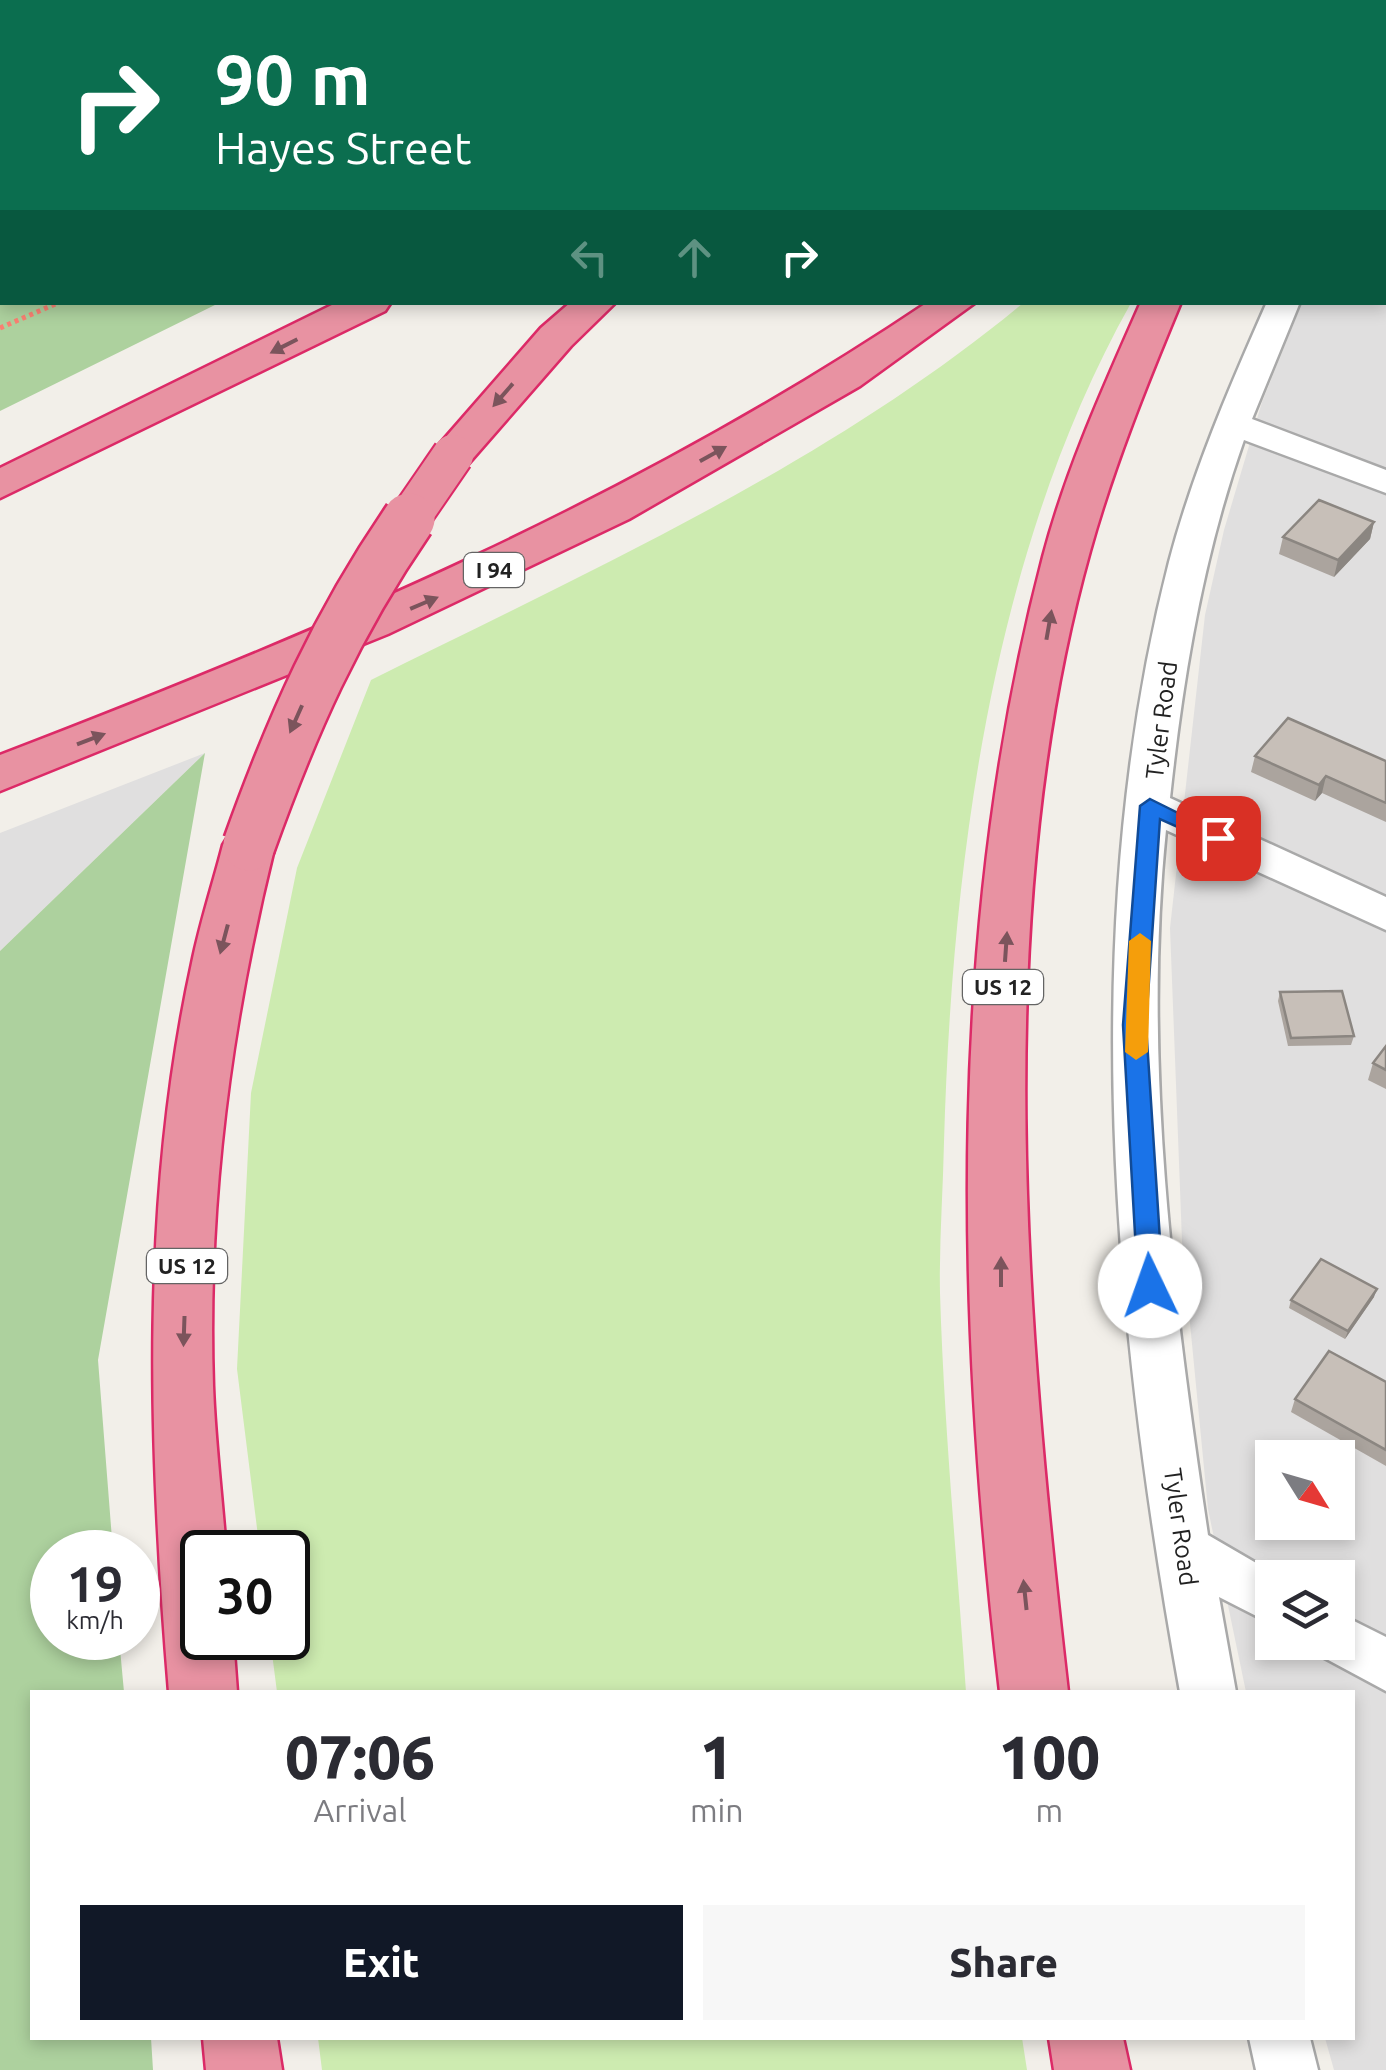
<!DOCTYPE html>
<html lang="en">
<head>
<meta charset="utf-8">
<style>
	body { margin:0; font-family:Ubuntu,sans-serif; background:#f7f7f7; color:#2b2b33; height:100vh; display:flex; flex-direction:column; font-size:38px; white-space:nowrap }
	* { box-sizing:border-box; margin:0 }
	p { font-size:32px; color:#7c7c81 }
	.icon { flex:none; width:55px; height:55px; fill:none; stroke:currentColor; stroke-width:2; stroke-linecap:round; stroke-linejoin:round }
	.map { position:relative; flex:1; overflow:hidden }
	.details { position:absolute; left:30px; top:1690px; width:1325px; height:350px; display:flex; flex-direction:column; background:#fff; border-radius:0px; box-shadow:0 5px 15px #0003 }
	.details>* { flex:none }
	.hud { position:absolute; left:0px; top:0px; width:1388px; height:305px; box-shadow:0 5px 15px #0003; background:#0b6e4f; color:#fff; overflow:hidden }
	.needle { width:65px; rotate:127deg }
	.controls { position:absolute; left:1255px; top:1440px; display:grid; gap:20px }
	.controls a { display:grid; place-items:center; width:100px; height:100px; border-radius:0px; background:#fff; box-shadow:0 5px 15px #0003; font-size:50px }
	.speed { position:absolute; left:30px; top:1530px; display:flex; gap:20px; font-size:50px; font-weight:700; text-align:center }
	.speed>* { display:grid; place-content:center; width:130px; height:130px; border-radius:50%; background:#fff; box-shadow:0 5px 15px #0003; line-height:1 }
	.speed small { font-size:25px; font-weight:400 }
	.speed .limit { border:5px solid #111; border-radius:15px; background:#fff; color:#111 }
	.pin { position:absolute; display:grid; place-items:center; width:85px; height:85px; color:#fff; margin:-42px; border-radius:20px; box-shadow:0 5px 15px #0006 }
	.me { position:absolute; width:110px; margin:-55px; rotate:357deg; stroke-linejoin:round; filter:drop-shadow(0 0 8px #0008) }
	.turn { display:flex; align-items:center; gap:35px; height:210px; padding:0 50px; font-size:45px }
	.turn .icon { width:130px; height:130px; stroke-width:2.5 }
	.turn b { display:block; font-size:70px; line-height:85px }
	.lanes { display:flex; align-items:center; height:95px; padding:0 50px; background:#0003; justify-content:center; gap:50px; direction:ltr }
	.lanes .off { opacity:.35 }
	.eta { display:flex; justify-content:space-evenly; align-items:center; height:170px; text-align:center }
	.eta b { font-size:60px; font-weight:800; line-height:70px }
	.cta { display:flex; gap:20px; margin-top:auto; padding:20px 50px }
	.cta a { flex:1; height:115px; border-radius:0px; background:#111827; color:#fff; font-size:40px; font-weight:800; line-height:115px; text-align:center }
	.cta a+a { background:#f7f7f7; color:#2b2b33 }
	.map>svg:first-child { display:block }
	.residential { fill:#e0dfdf; fill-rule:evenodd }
	.grass { fill:#cdebb0 }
	.forest { fill:#add19e }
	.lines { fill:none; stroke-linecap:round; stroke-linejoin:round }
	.minor-casing { stroke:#a9a9a9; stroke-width:5 }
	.motorway-casing { stroke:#dc2a67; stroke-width:5 }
	.path { stroke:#fa8072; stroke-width:5; stroke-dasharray:4 4; stroke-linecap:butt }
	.minor { fill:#fff; fill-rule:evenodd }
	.motorway { fill:#e892a2; fill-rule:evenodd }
	.motorway-bridge-far1-casing { stroke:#dc2a67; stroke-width:44; stroke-linecap:butt }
	.motorway-bridge-casing { stroke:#dc2a67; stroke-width:56; stroke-linecap:butt }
	.motorway-bridge-far1 { stroke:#e892a2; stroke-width:40 }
	.motorway-bridge { stroke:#e892a2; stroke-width:51 }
	.wall { fill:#aba49e }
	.shaded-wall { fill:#8b8681 }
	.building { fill:#c7bfb8; stroke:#8b8681; stroke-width:2.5 }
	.oneway { fill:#7b545c }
	.route { fill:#1a73e8; stroke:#114b97; stroke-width:2.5 }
	.slow { fill:#f59e0b }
	.labels { text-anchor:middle; stroke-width:8; stroke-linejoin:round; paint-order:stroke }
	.shield { fill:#fff; stroke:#646464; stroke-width:2.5 }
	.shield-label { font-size:22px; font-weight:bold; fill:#222 }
	.street-label { font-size:25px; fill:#222; stroke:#fff }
</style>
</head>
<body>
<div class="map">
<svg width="1386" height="2070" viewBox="0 0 1386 2070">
	<rect width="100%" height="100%" fill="#f2efe9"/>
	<path class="residential" d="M1386,140v1930h-52l-9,-32h27v-346h-106l-38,-183 -26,-268 -12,-313 35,-313 19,-85 38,-128 40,-99 83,-1zM1272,1458h66v64h-66zM1272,1578h66v64h-66z
		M205,753l-205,198v-118z"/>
	<path class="grass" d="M1023,303h108c-139,247 -179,559 -187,839 -1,50 -5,101 -4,151 4,133 17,267 26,399h-689l-7,-54h18v-86h-28l-23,-183 14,-276 46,-225 74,-188c223,-111 459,-217 652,-377z
		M318,2038h704l5,32h-705z"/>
	<path class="forest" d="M0,0l197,2h-195v300l217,1 -219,108z
		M260,0h575l-577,2z
		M205,753l-107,607 15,192h-61v86h67l5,54h-92v346h119l2,32h-153v-1119z"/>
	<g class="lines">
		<g class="minor-casing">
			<path id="minor" d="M1386,108v19h-1v-19z
				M1385,196h1v18h-1z
				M1267,302h33l-48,117 134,51v23l-142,-53c-41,116 -61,236 -74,358l216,99v33l-220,-100c-24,234 8,474 42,705l74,43h-10v46l-53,-27 17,95h-56c-66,-366 -105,-764 -11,-1130 24,-91 60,-174 98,-260z
				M1338,1613l48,24v54l-67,-36 -6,-13h25z
				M1249,2038h61l8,32h-62z"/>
		</g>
		<g class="motorway-casing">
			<path id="motorway" d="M338,302h53l-6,9 -385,187v-30z
				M571,302h45l-45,44 -103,118 -15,4 -15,-4 -7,-9 7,-9 103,-118z
				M928,302h48l-116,84 -231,133 -241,115 -388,157v-36c328,-126 635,-256 928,-453z
				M1141,302h40c-34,82 -67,163 -91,249 -101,360 -64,774 -22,1141h-68c-44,-375 -54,-766 43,-1135 23,-88 61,-171 98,-255z
				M249,827l18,5 8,13c-44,176 -68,359 -62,541 2,55 9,111 13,166h-24v86h31l4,54h-68c-20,-241 -29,-491 23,-729 8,-40 21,-79 31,-118l8,-13z
				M203,2038h74l5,32h-76z
				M1049,2038h74l7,32h-76z"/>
		</g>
		<path class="path" d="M370,2l4,-2
			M0,328l60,-26"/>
		<use href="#minor" class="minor"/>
		<use href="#motorway" class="motorway"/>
		<g class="motorway-bridge-far1-casing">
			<path id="motorway-bridge-far1" d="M407,522l46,-67"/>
		</g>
		<g class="motorway-bridge-casing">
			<path id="motorway-bridge" d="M249,845c43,-120 87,-220 160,-326"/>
		</g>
		<use href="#motorway-bridge-far1" class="motorway-bridge-far1"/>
		<use href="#motorway-bridge" class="motorway-bridge"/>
	</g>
	<path class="wall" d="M1374,522l-4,17 -36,38 -55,-23 4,-17z
		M1255,756l131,5v61l-64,-29 -7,8 -64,-29z
		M1280,992l74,44 -3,9 -63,1 -10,-45z
		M1386,1046v43l-18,-9 5,-17z
		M1374,1297l-29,42 -56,-31 2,-8z
		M1386,1382v84l-95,-54 4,-13z"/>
	<path class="shaded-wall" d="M1374,522l-4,17 -36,38 4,-17z
		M1326,776l-4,17 -7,8 4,-16z
		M1377,1289l-3,8 -29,42 3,-8z"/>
	<path class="building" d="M1319,500l55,22 -36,38 -55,-23z
		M1288,718l98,43v42l-60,-27 -7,9 -64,-29z
		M1342,991l12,45 -63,2 -11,-46z
		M1386,1046v24l-13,-7z
		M1321,1259l56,30 -29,42 -57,-31z
		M1329,1351l57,31v68l-91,-51z"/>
	<defs><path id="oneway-solid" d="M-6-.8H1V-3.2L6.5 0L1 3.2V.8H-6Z" transform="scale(2.5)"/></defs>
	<g class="oneway">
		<use href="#oneway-solid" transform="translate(284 346) rotate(153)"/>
		<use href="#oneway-solid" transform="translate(503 395) rotate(131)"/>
		<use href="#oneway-solid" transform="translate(713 454) rotate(-29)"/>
		<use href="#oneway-solid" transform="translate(424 603) rotate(-23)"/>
		<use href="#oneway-solid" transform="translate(1049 625) rotate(-80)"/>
		<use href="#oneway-solid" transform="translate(296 719) rotate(114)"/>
		<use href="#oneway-solid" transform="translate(91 739) rotate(-21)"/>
		<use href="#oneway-solid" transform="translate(224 939) rotate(105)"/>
		<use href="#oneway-solid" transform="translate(1006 947) rotate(-86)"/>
		<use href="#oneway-solid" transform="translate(1001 1272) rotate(-90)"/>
		<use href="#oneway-solid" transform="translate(184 1331) rotate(92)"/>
		<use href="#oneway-solid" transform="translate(1025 1595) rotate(-96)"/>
	</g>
	<path class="route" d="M1150,799l78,39 -10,7 -58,-26 -14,206 17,261 -13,10 -12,-10 -15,-261 17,-219z"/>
	<path class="slow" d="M1140,933l11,8 -3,111 -12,8 -11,-8 4,-111z"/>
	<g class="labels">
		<g class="shield">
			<rect x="464" y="553" width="60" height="34" rx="8"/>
			<rect x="963" y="970" width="80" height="34" rx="8"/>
			<rect x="147" y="1249" width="80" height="34" rx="8"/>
		</g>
		<g class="shield-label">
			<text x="494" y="578">I 94</text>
			<text x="1003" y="995">US 12</text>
			<text x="187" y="1274">US 12</text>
		</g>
		<g class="street-label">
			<text transform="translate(1161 720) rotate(-83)" y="9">Tyler Road</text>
			<text transform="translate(1181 1527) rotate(82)" y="9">Tyler Road</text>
		</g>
	</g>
</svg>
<div class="controls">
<a><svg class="needle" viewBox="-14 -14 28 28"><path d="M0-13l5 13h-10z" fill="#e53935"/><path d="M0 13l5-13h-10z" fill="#7c7c81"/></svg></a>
<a><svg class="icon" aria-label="layers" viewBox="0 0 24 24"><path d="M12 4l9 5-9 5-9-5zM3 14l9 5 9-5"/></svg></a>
</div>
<div class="speed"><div>19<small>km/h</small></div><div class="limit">30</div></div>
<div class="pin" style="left:1218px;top:838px;background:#d93025"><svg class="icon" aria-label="arrive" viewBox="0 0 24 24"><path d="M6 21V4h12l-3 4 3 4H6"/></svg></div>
<svg class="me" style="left:1150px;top:1286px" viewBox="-20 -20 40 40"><circle r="19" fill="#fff"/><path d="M0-13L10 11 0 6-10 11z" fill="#1a73e8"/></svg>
<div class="hud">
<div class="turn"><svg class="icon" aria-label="right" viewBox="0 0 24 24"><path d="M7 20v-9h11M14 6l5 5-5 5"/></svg><div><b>90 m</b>Hayes Street</div></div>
<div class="lanes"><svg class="icon off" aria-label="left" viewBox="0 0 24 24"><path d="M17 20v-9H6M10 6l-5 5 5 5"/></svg><svg class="icon off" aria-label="ahead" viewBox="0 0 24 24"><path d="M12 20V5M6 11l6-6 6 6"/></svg><svg class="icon" aria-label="right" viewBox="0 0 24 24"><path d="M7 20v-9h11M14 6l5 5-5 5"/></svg></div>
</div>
<section class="details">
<div class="eta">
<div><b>07:06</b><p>Arrival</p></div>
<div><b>1</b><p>min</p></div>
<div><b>100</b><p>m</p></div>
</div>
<div class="cta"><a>Exit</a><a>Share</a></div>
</section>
</div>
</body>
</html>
